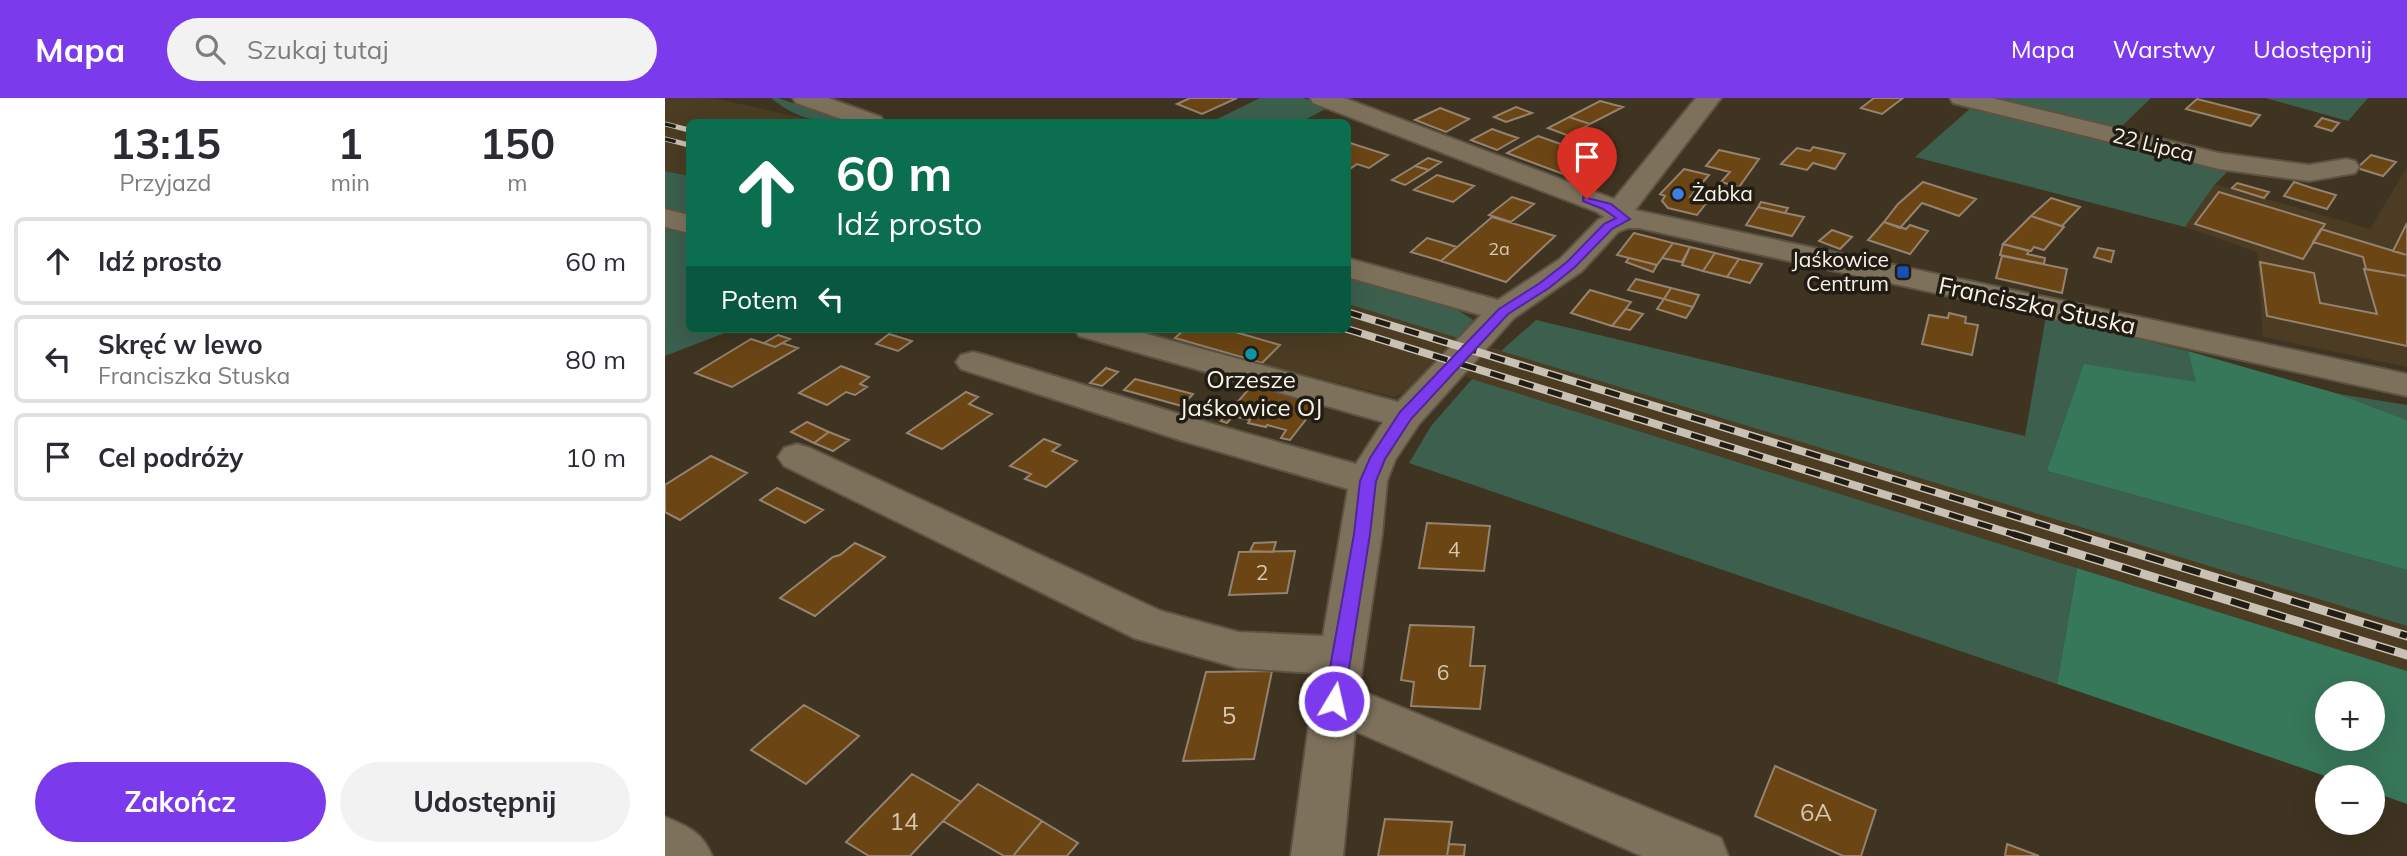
<!DOCTYPE html>
<html lang="pl">
<head>
<meta charset="utf-8">
<style>
	body { margin:0; font-family:Mulish,sans-serif; background:#f2f2f3; color:#2b2b33; height:100vh; display:flex; flex-direction:column; font-size:26px; white-space:nowrap }
	* { box-sizing:border-box; margin:0 }
	p { font-size:23px; color:#7c7c81 }
	.icon { flex:none; width:38px; height:38px; fill:none; stroke:currentColor; stroke-width:2; stroke-linecap:round; stroke-linejoin:round }
	.map { position:relative; flex:1; overflow:hidden }
	.drawer { display:flex; flex-direction:column; background:#fff; width:665px }
	.drawer>* { flex:none }
	.banner { position:absolute; left:21px; top:21px; width:665px; height:214px; border-radius:10px; box-shadow:0 7px 28px #0002; background:#0b6e4f; color:#fff; overflow:hidden }
	.controls { position:absolute; left:1650px; top:583px; display:grid; gap:14px }
	.controls a { display:grid; place-items:center; width:70px; height:70px; border-radius:50%; background:#fff; box-shadow:0 7px 28px #0002; font-size:35px }
	.pin { position:absolute; display:grid; place-items:center; width:60px; height:60px; color:#fff; margin:-72px -30px; border-radius:50% 50% 50% 0; rotate:-45deg; box-shadow:0 0 7px #0007 }
	.pin .icon { rotate:45deg }
	.me { position:absolute; width:77px; margin:-38px; rotate:9deg; stroke-linejoin:round; filter:drop-shadow(0 0 5px #0008) }
	.turn { display:flex; align-items:center; gap:24px; height:147px; padding:0 35px; font-size:32px }
	.turn .icon { width:91px; height:91px; stroke-width:2.5 }
	.turn b { display:block; font-size:49px; line-height:60px }
	.then { display:flex; align-items:center; height:66px; padding:0 35px; background:#0003; gap:14px; font-size:26px }
	.eta { display:flex; justify-content:space-evenly; align-items:center; height:119px; text-align:center }
	.eta b { font-size:42px; font-weight:700; line-height:49px }
	.cta { display:flex; gap:14px; margin-top:auto; padding:14px 35px }
	.cta a { flex:1; height:80px; border-radius:42px; background:#7c3aed; color:#fff; font-size:28px; font-weight:700; line-height:80px; text-align:center }
	.cta a+a { background:#f2f2f3; color:#2b2b33 }
	ul { padding:0; list-style:none }
	li { display:flex; align-items:center; gap:21px; height:88px; margin:0 14px 10px; padding:0 21px; border:4px solid #e1e1e2; border-radius:10px }
	li div { flex:1 }
	li b { display:block; font-size:26px }
	li em { font-style:normal }
	header { display:flex; align-items:center; gap:42px; box-sizing:border-box; height:98px; padding:0 35px; background:#7c3aed; color:#fff }
	header strong { font-size:33px }
	nav { display:flex; gap:38px; margin-inline-start:auto; font-size:24px }
	.search { width:490px; height:63px; background:#f2f2f3; display:flex; align-items:center; gap:18px; box-sizing:border-box; padding:0 24px; border-radius:38px; color:#7c7c81; font-size:26px }
	main { display:flex; flex:1; min-height:0 }
	.map>svg:first-child { display:block }
	.built { fill:#4b3c23 }
	.green { fill:#3c5f4e }
	.forest { fill:#37775a; fill-rule:evenodd }
	.building { fill:#6b4514; stroke:#958370; stroke-width:2 }
	.lines { fill:none; stroke-linecap:round; stroke-linejoin:round }
	.minor-casing { stroke:#5d5342; stroke-width:4 }
	.minor { fill:#7d715c; fill-rule:evenodd }
	.rail-far2-casing { stroke:#c9c1b3; stroke-width:5 }
	.rail-far1-casing { stroke:#c9c1b3; stroke-width:8 }
	.rail-casing { stroke:#c9c1b3; stroke-width:9 }
	.rail-far2 { stroke:#221d14; stroke-width:3.5; stroke-dasharray:11; stroke-linecap:butt }
	.rail-far1 { stroke:#221d14; stroke-width:5; stroke-dasharray:15; stroke-linecap:butt }
	.rail { stroke:#221d14; stroke-width:6; stroke-dasharray:19; stroke-linecap:butt }
	.route { fill:#7c3aed; stroke:#51269a; stroke-width:2 }
	.shop-dot { fill:#3f7fe0; stroke:#221d14; stroke-width:2.5 }
	.transit-dot { fill:#1a4fb4; stroke:#221d14; stroke-width:2.5 }
	.culture-dot { fill:#0f9aa8; stroke:#221d14; stroke-width:2.5 }
	.labels { text-anchor:middle; stroke-width:7; stroke-linejoin:round; paint-order:stroke }
	.far-number-label { font-size:18px; fill:#d6c7b2 }
	.far-street-label { font-size:21px; fill:#f9f2e6; stroke:#221d14 }
	.far-poi-label { font-size:21px; fill:#f9f2e6; stroke:#221d14; text-anchor:start }
	.number-label { font-size:21px; fill:#d6c7b2 }
	.street-label { font-size:24px; fill:#f9f2e6; stroke:#221d14 }
	.poi-label { font-size:24px; fill:#f9f2e6; stroke:#221d14 }
	.near-number-label { font-size:24px; fill:#d6c7b2 }
</style>
</head>
<body>
<header>
<strong>Mapa</strong>
<div class="search"><svg class="icon" aria-label="search" viewBox="0 0 24 24"><circle cx="10" cy="10" r="6"/><path d="M15 15l6 6"/></svg>Szukaj tutaj</div>
<nav><a>Mapa</a><a>Warstwy</a><a>Udostępnij</a></nav>
</header>
<main>
<section class="drawer">
<div class="eta">
<div><b>13:15</b><p>Przyjazd</p></div>
<div><b>1</b><p>min</p></div>
<div><b>150</b><p>m</p></div>
</div>
<ul>
<li><svg class="icon" aria-label="ahead" viewBox="0 0 24 24"><path d="M12 20V5M6 11l6-6 6 6"/></svg><div><b>Idź prosto</b></div><em>60 m</em></li>
<li><svg class="icon" aria-label="left" viewBox="0 0 24 24"><path d="M17 20v-9H6M10 6l-5 5 5 5"/></svg><div><b>Skręć w lewo</b><p>Franciszka Stuska</p></div><em>80 m</em></li>
<li><svg class="icon" aria-label="arrive" viewBox="0 0 24 24"><path d="M6 21V4h12l-3 4 3 4H6"/></svg><div><b>Cel podróży</b></div><em>10 m</em></li>
</ul>
<div class="cta"><a>Zakończ</a><a>Udostępnij</a></div>
</section>
<div class="map">
<svg width="1742" height="758" viewBox="0 0 1742 758">
	<rect width="100%" height="100%" fill="#3f3421"/>
	<path class="built" d="M0,0h48l108,24h-132v54l-24,-5z
		M1742,69v200l-144,-30 -6,-85 -72,-25 30,-43 155,45z
		M683,206l1059,322v45l-973,-304 -15,20 -25,10 -268,-68h221z"/>
	<path class="green" d="M106,0h7l70,24c-33,0 -51,-3 -77,-24z
		M595,0h43l26,9 -28,15h-90z
		M1327,0h159l-35,34z
		M1600,0h103l-20,23z
		M1308,8l257,63 -15,15 -30,43 -270,-70z
		M0,73l24,5v41l-24,-7z
		M0,130l24,6v95h46l-70,27z
		M682,179l108,31 18,12 -15,18 -110,-34z
		M1381,218l142,35 9,31 -150,89 360,99v56l-906,-275 35,-31 489,116z
		M807,281l605,189 -20,116 -648,-221 22,-37z
		M1674,296l68,11v15z"/>
	<path class="forest" d="M1523,253l151,43 68,26v150l-360,-99 37,-107 112,18z
		M1412,470l330,103v133l-34,-12v-15h-45l-271,-93zM1708,595v45h-46v-45z"/>
	<path class="building" d="M525,0h47l-35,16 -25,-10z
		M1209,0h29l-21,16 -21,-6z
		M1532,1l63,16 -9,11 -65,-17z
		M935,3l23,6 -33,17 -21,-7z
		M851,9l16,6 -26,9 -12,-5z
		M775,10l29,11 -23,13 -31,-12z
		M904,19l21,7 -21,12 -21,-8z
		M1657,20l17,5 -7,8 -17,-5z
		M827,31l14,5 12,4 -21,12 -26,-10z
		M873,38l62,22 -29,19 -64,-24z
		M682,44l41,13 -19,13 -12,-4 -10,7z
		M1148,49l32,7 -10,15 -22,-6 -6,7 -26,-6 16,-16 13,3z
		M1054,52l40,9 -20,28 -18,-5 9,-10 -24,-6z
		M1706,57l25,7 -13,14 -26,-8z
		M763,60l13,4 -12,8 -14,-4z
		M750,68l14,4 -24,15 -13,-5z
		M1019,71l25,6 -19,22 18,4 -11,14 -29,-7 -6,-7 3,-5 -5,-2z
		M772,77l17,5 20,6 -21,16 -39,-12z
		M1258,84l53,17 -17,17 -37,-13 -22,25 -16,-6 14,-18z
		M1629,84l18,6 24,7 -9,14 -43,-13z
		M1572,85l32,9 -5,6 -32,-10z
		M1554,94l106,32 -22,35 -108,-35z
		M847,99l22,7 -23,18 -22,-7z
		M1386,100l29,9 -18,19 -31,-10z
		M1096,104l27,6 -3,5 -27,-6z
		M1093,109l27,6 19,4 -12,19 -46,-11z
		M1366,118l33,11 -20,23 -10,-3 -3,4 -28,-7z
		M827,119l63,19 -49,46 -65,-21z
		M1219,124l22,7 4,-4 18,6 -18,23 -42,-14z
		M1742,125v32l-14,-4z
		M1656,131l86,26v21l-41,-7 -3,-12 -50,-15z
		M1167,132l20,7 -12,12 -21,-8z
		M969,135l39,10 -16,22 -40,-10z
		M762,140l30,9 -16,14 -30,-9z
		M1008,145l17,4 -8,15 -20,-4z
		M1338,146l26,7 -2,3 18,4 -1,6 -44,-9z
		M1025,149l25,6 -12,18 -21,-6z
		M1433,150l16,3 -3,11 -17,-5z
		M1050,155l24,6 -12,18 -24,-6z
		M1337,158l65,13 -5,24 -66,-15z
		M964,160l28,7 -4,7 -27,-10z
		M1074,161l23,5 -12,19 -23,-6z
		M1595,164l54,11 6,30 57,11 -13,-45 43,7v70l-140,-30z
		M971,181l35,9 -7,11 -36,-9z
		M1006,190l28,7 -6,12 -29,-8z
		M925,192l41,12 -19,24 -41,-13z
		M999,201l29,8 -7,11 -29,-9z
		M961,211l17,5 -13,16 -18,-4z
		M1284,215l17,4 -1,6 13,2 -6,30 -50,-11 7,-29 19,3z
		M520,231h40l55,16 -18,18 -87,-25z
		M224,236l23,7 -14,10 -22,-7z
		M113,237l12,4 -15,8 -11,-4z
		M86,241l24,8 7,-4 16,5 -66,39 -37,-14z
		M176,268l28,11 -9,7 7,3 -12,8 -9,-3 -19,13 -28,-12z
		M441,270l12,4 -16,14 -12,-3z
		M470,281l58,15 -11,12 -58,-16z
		M589,285l67,17 -31,40 -9,-2 5,-8 -19,-5 -1,2 -18,-4 2,-3 -17,-4 -6,7 -6,-2z
		M301,294l12,5 -9,7 23,10 -50,35 -35,-16z
		M142,324l22,10 -15,11 -23,-11z
		M164,334l20,8 -16,11 -19,-8z
		M379,341l16,6 -8,6 25,10 -31,26 -21,-8 6,-5 -21,-8z
		M46,358l36,17 -67,47 -15,-8v-27z
		M112,390l46,22 -18,13 -45,-23z
		M762,425l63,3 -6,45 -65,-3z
		M611,444l-3,10 -23,-1 4,-8z
		M190,445l30,14 -70,59 -35,-18 53,-41 7,-2z
		M630,453l-8,42 -58,2 10,-43z
		M745,527l64,2 -4,39h15l-5,43 -69,-3 3,-24 -13,-2z
		M607,573l-18,88 -71,2 23,-89z
		M139,607l55,31 -53,48 -55,-34z
		M1110,668l101,44 -15,46h-18l-88,-40z
		M247,676l49,28 -51,54h-41l-23,-14z
		M313,686l64,37 -29,35h-9l-61,-35z
		M720,721l67,3 -5,34h-69z
		M377,723l36,22 -11,13h-54z
		M784,746l16,1 -1,11h-17z
		M1342,746l32,12h-34z"/>
	<g class="lines">
		<g class="minor-casing">
			<path id="minor" d="M128,0h35l53,19 3,5h-34l-54,-19z
				M645,0h34l270,101 82,-101h25l-86,112 772,164v22l-768,-168h-11l-10,4 -36,39 -68,47 -95,106 -24,36 -8,21 -5,53 -23,156 362,148 7,18h-86l-287,-125 -12,125h-52l25,-183 -78,-5 -104,-30 -350,-172 -6,-9 6,-9 13,-4 13,4 351,163 77,21 85,4 25,-147 -165,-48 -222,-72 -5,-7 5,-7 12,-3 12,3 224,68 147,41 27,-42 -304,-86 -4,-7h53l270,73 83,-87 -134,-38v-19l151,42 62,-41 38,-39 6,-3 -7,-5 -284,-109z
				M1285,0h42l227,55 90,12 37,-6 9,2 4,6 -4,6 -46,8 -90,-12 -266,-66z
				M0,111l24,6v18l-24,-6z
				M0,719c24,10 37,15 47,39h-47z"/>
		</g>
		<use href="#minor" class="minor"/>
		<g class="rail-far2-casing">
			<path id="rail-far2" d="M0,26l24,6
				M0,41l24,6"/>
		</g>
		<g class="rail-far1-casing">
			<path id="rail-far1" d="M682,214l732,224
				M682,231l672,207"/>
		</g>
		<g class="rail-casing">
			<path id="rail" d="M1348,436l394,121
				M1408,436l334,102"/>
		</g>
		<use href="#rail-far2" class="rail-far2"/>
		<use href="#rail-far1" class="rail-far1"/>
		<use href="#rail" class="rail"/>
	</g>
	<path class="route" d="M918,99l28,7 19,15 -18,10 -37,38 -26,21 -41,26 -97,105 -26,40 -9,22 -6,53 -26,167 -3,6 -7,2 -7,-2 -3,-6 30,-167 6,-53 10,-23 30,-46 99,-103 41,-26 27,-21 37,-38 12,-6 -13,-9 -20,-8z"/>
	<circle class="shop-dot" cx="1013" cy="96" r="7"/>
	<rect class="transit-dot" x="1231" y="167" width="14" height="14" rx="3.5"/>
	<circle class="culture-dot" cx="586" cy="256" r="7"/>
	<g class="labels">
		<g class="far-number-label">
			<text x="834" y="157">2a</text>
		</g>
		<g class="far-street-label">
			<text transform="translate(1488 47) rotate(14)" y="7">22 Lipca</text>
		</g>
		<g class="far-poi-label">
			<text x="1027" y="103">Żabka</text>
			<text x="1224" y="169" text-anchor="end">Jaśkowice<tspan x="1224" dy="24">Centrum</tspan></text>
		</g>
		<g class="number-label">
			<text x="789" y="459">4</text>
			<text x="597" y="482">2</text>
			<text x="778" y="582">6</text>
		</g>
		<g class="street-label">
			<text transform="translate(1372 208) rotate(12)" y="8">Franciszka Stuska</text>
		</g>
		<g class="poi-label">
			<text x="586" y="290">Orzesze<tspan x="586" dy="28">Jaśkowice OJ</tspan></text>
		</g>
		<g class="near-number-label">
			<text x="564" y="626">5</text>
			<text x="1151" y="723">6A</text>
			<text x="239" y="732">14</text>
		</g>
	</g>
</svg>
<div class="controls">
<a>+</a>
<a>−</a>
</div>
<div class="pin" style="left:922px;top:101px;background:#d93025"><svg class="icon" aria-label="arrive" viewBox="0 0 24 24"><path d="M6 21V4h12l-3 4 3 4H6"/></svg></div>
<svg class="me" style="left:669px;top:603px" viewBox="-20 -20 40 40"><circle r="17" fill="#7c3aed" stroke="#fff" stroke-width="3"/><path d="M0-11L8 9 0 5-8 9z" fill="#fff"/></svg>
<div class="banner">
<div class="turn"><svg class="icon" aria-label="ahead" viewBox="0 0 24 24"><path d="M12 20V5M6 11l6-6 6 6"/></svg><div><b>60 m</b>Idź prosto</div></div>
<div class="then">Potem<svg class="icon" aria-label="left" viewBox="0 0 24 24"><path d="M17 20v-9H6M10 6l-5 5 5 5"/></svg></div>
</div>
</div>
</main>
</body>
</html>
